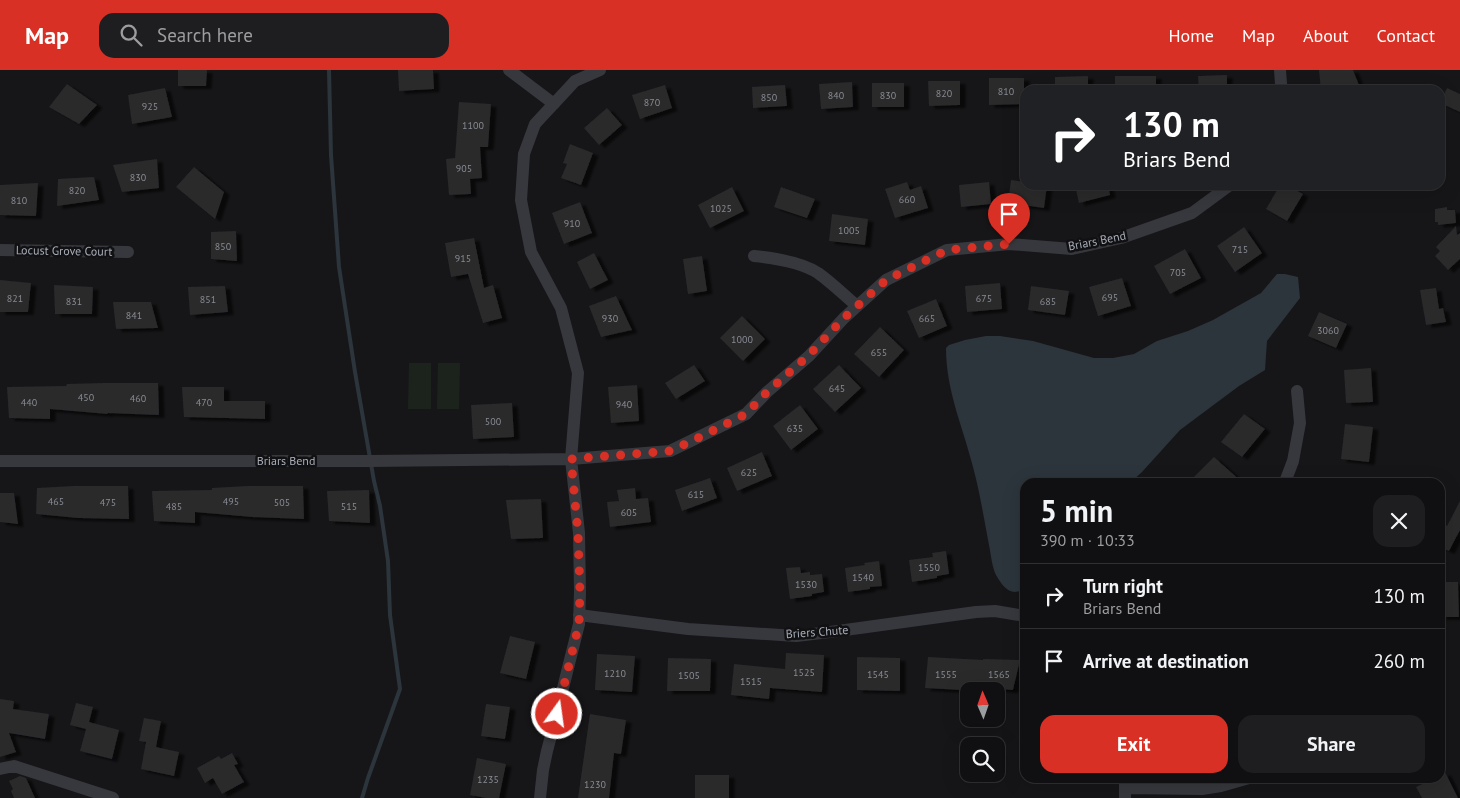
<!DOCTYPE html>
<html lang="en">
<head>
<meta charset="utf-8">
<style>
	body { margin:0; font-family:"PT Sans",sans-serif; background:#1e1e20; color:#f1f3f6; height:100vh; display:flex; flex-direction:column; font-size:19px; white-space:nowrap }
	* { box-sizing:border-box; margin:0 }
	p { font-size:16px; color:#9c9d9f }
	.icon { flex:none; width:28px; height:28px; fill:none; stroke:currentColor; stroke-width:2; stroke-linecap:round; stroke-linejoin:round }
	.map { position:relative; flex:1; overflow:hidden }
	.sheet { position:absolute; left:1020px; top:408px; width:425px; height:305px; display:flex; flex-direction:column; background:#101012; border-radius:15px; box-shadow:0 5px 20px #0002,0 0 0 1px #303032 }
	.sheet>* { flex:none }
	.guide { position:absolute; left:1020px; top:15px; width:425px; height:105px; border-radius:15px; box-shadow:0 5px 20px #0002,0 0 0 1px #303032; background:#202124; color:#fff; overflow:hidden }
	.needle { width:32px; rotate:358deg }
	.fabs { position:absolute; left:960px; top:612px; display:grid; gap:10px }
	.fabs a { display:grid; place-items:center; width:45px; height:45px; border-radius:10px; background:#101012; box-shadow:0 5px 20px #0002,0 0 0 1px #303032; font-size:25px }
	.pin { position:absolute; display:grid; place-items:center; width:42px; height:42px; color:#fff; margin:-51px -21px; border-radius:50% 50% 50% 0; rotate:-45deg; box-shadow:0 0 5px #0007 }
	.pin .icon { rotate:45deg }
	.me { position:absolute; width:55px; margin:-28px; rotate:14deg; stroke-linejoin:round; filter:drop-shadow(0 0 4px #0008) }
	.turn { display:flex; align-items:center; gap:18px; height:105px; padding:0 20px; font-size:22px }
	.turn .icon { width:65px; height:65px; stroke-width:2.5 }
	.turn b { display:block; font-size:35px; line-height:42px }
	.round { display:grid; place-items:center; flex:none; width:52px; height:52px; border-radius:15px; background:#1e1e20 }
	.headline { display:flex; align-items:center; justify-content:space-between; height:85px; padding:0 20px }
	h1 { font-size:30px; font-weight:600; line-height:38px }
	.action { display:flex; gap:10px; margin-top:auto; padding:10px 20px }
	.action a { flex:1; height:58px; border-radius:15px; background:#d93025; color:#fff; font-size:20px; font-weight:600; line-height:58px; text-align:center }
	.action a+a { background:#1e1e20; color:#f1f3f6 }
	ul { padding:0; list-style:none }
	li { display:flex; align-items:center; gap:15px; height:65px; padding:0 20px; border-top:1px solid #303032 }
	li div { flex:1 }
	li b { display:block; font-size:19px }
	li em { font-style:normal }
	header { display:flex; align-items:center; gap:30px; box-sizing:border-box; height:70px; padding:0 25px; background:#d93025; color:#fff }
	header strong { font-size:24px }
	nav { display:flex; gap:28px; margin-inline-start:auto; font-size:18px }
	.search { width:350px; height:45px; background:#1e1e20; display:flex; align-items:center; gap:12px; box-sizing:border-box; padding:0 18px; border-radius:15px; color:#9c9d9f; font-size:19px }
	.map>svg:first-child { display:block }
	.green { fill:#1c231d }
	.water { fill:#2c353c }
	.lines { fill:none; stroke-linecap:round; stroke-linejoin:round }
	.stream { stroke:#2c353c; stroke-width:4 }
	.building { fill:#29292c; filter:url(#shadow) }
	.minor { stroke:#37383d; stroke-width:12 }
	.route { stroke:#d93025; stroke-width:9; stroke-dasharray:0 16.2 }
	.labels { text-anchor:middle; stroke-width:5; stroke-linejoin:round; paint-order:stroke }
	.number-label { font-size:10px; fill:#888b94 }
	.street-label { font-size:12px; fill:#a8adb8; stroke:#111113 }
</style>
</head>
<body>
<header>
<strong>Map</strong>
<div class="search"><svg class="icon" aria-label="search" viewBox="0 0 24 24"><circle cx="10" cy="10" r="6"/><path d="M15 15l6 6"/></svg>Search here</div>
<nav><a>Home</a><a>Map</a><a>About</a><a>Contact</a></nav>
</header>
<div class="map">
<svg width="1460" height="728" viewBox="0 0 1460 728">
	<defs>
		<filter id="shadow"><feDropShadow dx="5.5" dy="3" stdDeviation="1" flood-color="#0009"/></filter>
	</defs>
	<rect width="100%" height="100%" fill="#161618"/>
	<path class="green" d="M409,293h22v46h-23z
		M438,293h22l-1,46h-22z"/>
	<path class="water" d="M1277,204h8l13,3 2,21 -33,43 -2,29 -26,16 -59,44 -38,42 -11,10h-106v106c-14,10 -22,-1 -29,-13 -4,-8 -5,-20 -7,-30 -5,-26 -9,-52 -16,-78 -10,-40 -27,-76 -27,-119l3,-3 16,-5 21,-4h14l33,5 61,17h19l21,-4 23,-13 31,-10 25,-11 48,-27z"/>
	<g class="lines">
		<path class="stream" d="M329,0l2,85 8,112 16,105 19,109 6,25 8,55 2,54 10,74 -32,89 -6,20"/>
	</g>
	<path class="building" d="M178,0h29l-1,16h-28z
		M398,0h35l1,19 -35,2z
		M1319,0h34l8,20h-40z
		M1227,5v15h-28l-1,-14z
		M1088,6v14h-33v-13z
		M1115,6h41v14h-41z
		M989,8h35v26l-35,1z
		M928,11h32v24l-31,1z
		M852,12l1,25 -32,2 -2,-25z
		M872,13h32v24h-32z
		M67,14l30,21 -18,19 -30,-17z
		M665,15l7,23 -32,11 -8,-24z
		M785,15l2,21 -34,2 -1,-21z
		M165,18l7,29 -40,7 -4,-29z
		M1447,18l13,6v18l-20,-9z
		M459,32l32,2 -3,43h-8l2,31 -12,1 1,15 -22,1 -3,-36 9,-1z
		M607,38l15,17 -23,20 -15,-17z
		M570,74l23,9 -12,32 -20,-7 6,-14 -4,-1z
		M157,89l2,29 -37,4 -9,-27z
		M194,97l30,25 -9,27 -39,-32z
		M94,107l5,23 -42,6 1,-27z
		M1011,110l14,2v3h22l-3,23 -36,-5z
		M907,112l3,8 11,-4 7,22 -33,10 -10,-29z
		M989,112l2,22 -30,3 -2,-22z
		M38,113l-2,33 -36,-1v-30z
		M1075,115h33l2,10 -31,8z
		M1280,115h7l16,9 -16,27 -21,-12z
		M732,117l12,24 -34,17 -12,-23z
		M781,117l34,12 -8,19 -33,-11z
		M580,132l12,31 -28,11 -12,-31z
		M1447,137v3h8l1,13 -18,2v-3h-3v-13z
		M832,144l36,5 -3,26 -36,-4z
		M1456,156l1,9 3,-2v26l-12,11 -13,-14 5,-5 -4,-4z
		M1244,157l18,26 -27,19 -18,-26z
		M236,161l1,30 -26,-2v-27z
		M474,168l10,50 9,-3 9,33 -19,5 -15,-49 -17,3 -6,-34z
		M1185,179l16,29 -31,16 -16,-28z
		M594,183l14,27 -18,9 -13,-27z
		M702,186l5,35 -19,3 -5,-35z
		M1122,208l9,28 -33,10 -9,-29z
		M0,210l31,3 -3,29h-28z
		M1000,213l2,26 -35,3 -2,-26z
		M54,215l39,2 -1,27h-37z
		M225,216l3,26 -38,3 -2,-28z
		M1031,216l38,5 -4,24 -37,-5z
		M1436,218l3,21 4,-1 3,14 -20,3 -6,-35z
		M616,226l16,34 -31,7 -12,-31z
		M936,229l11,27 -28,12 -12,-27z
		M113,232h38l7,26 -42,1z
		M1319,242l28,12 -11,24 -28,-12z
		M742,246l23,23 -22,22 -23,-23z
		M880,257l24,23 -25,27 -25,-23z
		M694,295l11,16 -29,18 -11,-16z
		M839,295l22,23 -26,24 -22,-23z
		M1371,298l2,34 -27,1 -2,-33z
		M103,313h55l1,32 -52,-2 1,1 -58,-5v10l-41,-1 -2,-31 59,-1 1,-2z
		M637,315l2,36 -28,2 -3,-36z
		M182,317h42v14h41v18l-81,-2z
		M512,333l2,34 -41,2 -2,-34z
		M800,335l18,24 -27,21 -18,-24z
		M1244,344l21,15 -23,28 -21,-15z
		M1345,354l28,3 -4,35 -28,-3z
		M762,382l10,24 -35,15 -10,-23z
		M1214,387l28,25h-53z
		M710,408l7,20 -35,13 -7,-21z
		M74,416h54l1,33 -51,-1 -42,-4 1,-26z
		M248,416h55l1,33 -52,-2 -57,-5v11l-41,-2 -2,-30 60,-1v-2z
		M635,418l1,11 12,-1 3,24 -41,5 -3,-25 12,-1 -2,-11z
		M369,420l1,33 -41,-2 -2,-30z
		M0,423h14l4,31 -18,-2z
		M541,429l2,39 -32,1 -5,-39z
		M1460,431v29l-11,21 -9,-4v-14l4,-9 3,2z
		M946,481l3,23 -12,2v2l-25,4 -3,-22 24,-3 -1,-4z
		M879,491l3,25 -12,1v2l-22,3 -3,-24 20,-3 -1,-2z
		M800,497l1,6 9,-1v3l12,-1 2,18 -12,2v2l-22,3 -4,-31z
		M1440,512h18l1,35h-18z
		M510,566l25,6 -9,37 -26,-6z
		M786,583l38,2 -2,37 -52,-4 -1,11 -38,-4 3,-31 51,5z
		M597,584l38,2 -3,36 -37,-2z
		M857,587l43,1v33l-43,-1z
		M928,587l55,3v-1l37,1 -7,30 -50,-4 -1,4 -37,-2z
		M668,588l43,1 -1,32h-43z
		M0,629l14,2 -1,8 36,5 -4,25 -36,-6 7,19 -16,5z
		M76,633l17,4 -4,15 30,8 -7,29 -32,-8 6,-22 -16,-4z
		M486,634l24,3 -5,32 -24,-3z
		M590,644l36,6 -5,34 -7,-1 -5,45h-31z
		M144,648l17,3 -5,26 23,5 -5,24 -33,-7 5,-27 -7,-1z
		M232,683l6,11 -4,1 10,17 -22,12 -9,-16 -8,5 -8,-15 22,-12 2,3z
		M477,688l29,6 -7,34h-13l-16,-3z
		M1445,702l13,26h-36l-6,-11 19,-9h5v-3z
		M695,705h34v23h-34z
		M20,706l6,2 9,20h-21l-3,-7 2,-2 -4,-8z"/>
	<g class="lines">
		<path class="minor" d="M509,0l45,34
			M1280,20l1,-6 -1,-14
			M0,180l128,2
			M754,186c20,2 47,6 64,17 14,10 26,22 39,33
			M0,391h370l201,-2 99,-8 76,-37 21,-22 42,-36 35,-38 42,-38 61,-30 62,-6 63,5 49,-11 71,-25 38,-28
			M1285,412l8,-21 7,-38 -3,-32
			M579,545l109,14 108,7 42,-5 138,-19 19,-1 30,5
			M0,699l14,-3 99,32
			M1125,708v20
			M1125,718l77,1 19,-3 28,-8
			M540,728l3,-28 4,-19 5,-19 27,-108 1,-32 -1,-59 -8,-74 7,-86 -17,-65 -30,-56 -10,-52 3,-46 11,-30 40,-43 25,-11"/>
	</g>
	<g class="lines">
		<path class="route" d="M557,644l22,-90 1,-32 -2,-59 -7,-74 99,-8 24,-11 52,-26 21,-22 41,-36 36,-38 42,-38 61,-30 62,-6"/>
	</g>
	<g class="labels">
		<g class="number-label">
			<text x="1006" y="25">810</text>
			<text x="944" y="27">820</text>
			<text x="836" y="29">840</text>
			<text x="888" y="29">830</text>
			<text x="769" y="31">850</text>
			<text x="652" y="36">870</text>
			<text x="150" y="40">925</text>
			<text x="473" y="59">1100</text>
			<text x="464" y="102">905</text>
			<text x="138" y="111">830</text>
			<text x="77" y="124">820</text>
			<text x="907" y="133">660</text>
			<text x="19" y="134">810</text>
			<text x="721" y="142">1025</text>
			<text x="572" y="157">910</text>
			<text x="849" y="164">1005</text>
			<text x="223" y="180">850</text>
			<text x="1240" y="183">715</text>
			<text x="463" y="192">915</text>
			<text x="1178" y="206">705</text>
			<text x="1110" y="231">695</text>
			<text x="15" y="232">821</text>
			<text x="984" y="232">675</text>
			<text x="208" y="233">851</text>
			<text x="74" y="235">831</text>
			<text x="1048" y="235">685</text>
			<text x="134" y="249">841</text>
			<text x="610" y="252">930</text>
			<text x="927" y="252">665</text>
			<text x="1328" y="264">3060</text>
			<text x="742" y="273">1000</text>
			<text x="879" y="286">655</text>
			<text x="837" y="322">645</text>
			<text x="86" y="331">450</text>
			<text x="138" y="332">460</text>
			<text x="29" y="336">440</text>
			<text x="204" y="336">470</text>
			<text x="624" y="338">940</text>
			<text x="493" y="355">500</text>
			<text x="795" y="362">635</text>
			<text x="749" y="406">625</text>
			<text x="696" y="428">615</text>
			<text x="56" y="435">465</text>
			<text x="231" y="435">495</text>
			<text x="108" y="436">475</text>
			<text x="282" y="436">505</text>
			<text x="174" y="440">485</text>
			<text x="349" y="440">515</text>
			<text x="629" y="446">605</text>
			<text x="929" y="501">1550</text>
			<text x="863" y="511">1540</text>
			<text x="806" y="518">1530</text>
			<text x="804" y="606">1525</text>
			<text x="615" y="607">1210</text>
			<text x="878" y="608">1545</text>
			<text x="946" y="608">1555</text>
			<text x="999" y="608">1565</text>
			<text x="689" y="609">1505</text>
			<text x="751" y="615">1515</text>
			<text x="488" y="713">1235</text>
			<text x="595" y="718">1230</text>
		</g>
		<g class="street-label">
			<text transform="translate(1097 171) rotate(-11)" y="4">Briars Bend</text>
			<text transform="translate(64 181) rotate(1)" y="4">Locust Grove Court</text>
			<text x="286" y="395">Briars Bend</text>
			<text transform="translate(817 562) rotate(-4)" y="4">Briers Chute</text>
		</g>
	</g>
</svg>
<div class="fabs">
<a><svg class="needle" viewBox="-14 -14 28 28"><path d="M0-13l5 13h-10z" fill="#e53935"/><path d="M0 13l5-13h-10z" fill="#9c9d9f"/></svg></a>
<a><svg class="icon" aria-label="search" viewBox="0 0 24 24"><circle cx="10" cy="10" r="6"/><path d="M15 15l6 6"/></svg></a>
</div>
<div class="pin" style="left:1009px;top:174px;background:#d93025"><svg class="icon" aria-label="arrive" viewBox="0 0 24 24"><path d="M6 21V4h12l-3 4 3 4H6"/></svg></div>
<svg class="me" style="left:557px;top:644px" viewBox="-20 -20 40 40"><circle r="17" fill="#d93025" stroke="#fff" stroke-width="3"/><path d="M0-11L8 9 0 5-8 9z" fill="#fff"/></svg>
<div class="guide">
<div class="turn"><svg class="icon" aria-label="right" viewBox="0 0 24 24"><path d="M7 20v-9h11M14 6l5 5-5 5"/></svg><div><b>130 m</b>Briars Bend</div></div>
</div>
<section class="sheet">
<div class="headline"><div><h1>5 min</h1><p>390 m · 10:33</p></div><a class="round"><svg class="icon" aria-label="close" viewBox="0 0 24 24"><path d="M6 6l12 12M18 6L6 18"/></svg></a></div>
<ul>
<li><svg class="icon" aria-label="right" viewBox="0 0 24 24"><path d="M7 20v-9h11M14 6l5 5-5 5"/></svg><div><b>Turn right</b><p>Briars Bend</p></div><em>130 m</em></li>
<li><svg class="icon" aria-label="arrive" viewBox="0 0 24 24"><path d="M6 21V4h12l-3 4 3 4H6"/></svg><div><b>Arrive at destination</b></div><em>260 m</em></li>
</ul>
<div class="action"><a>Exit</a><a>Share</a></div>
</section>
</div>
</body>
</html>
